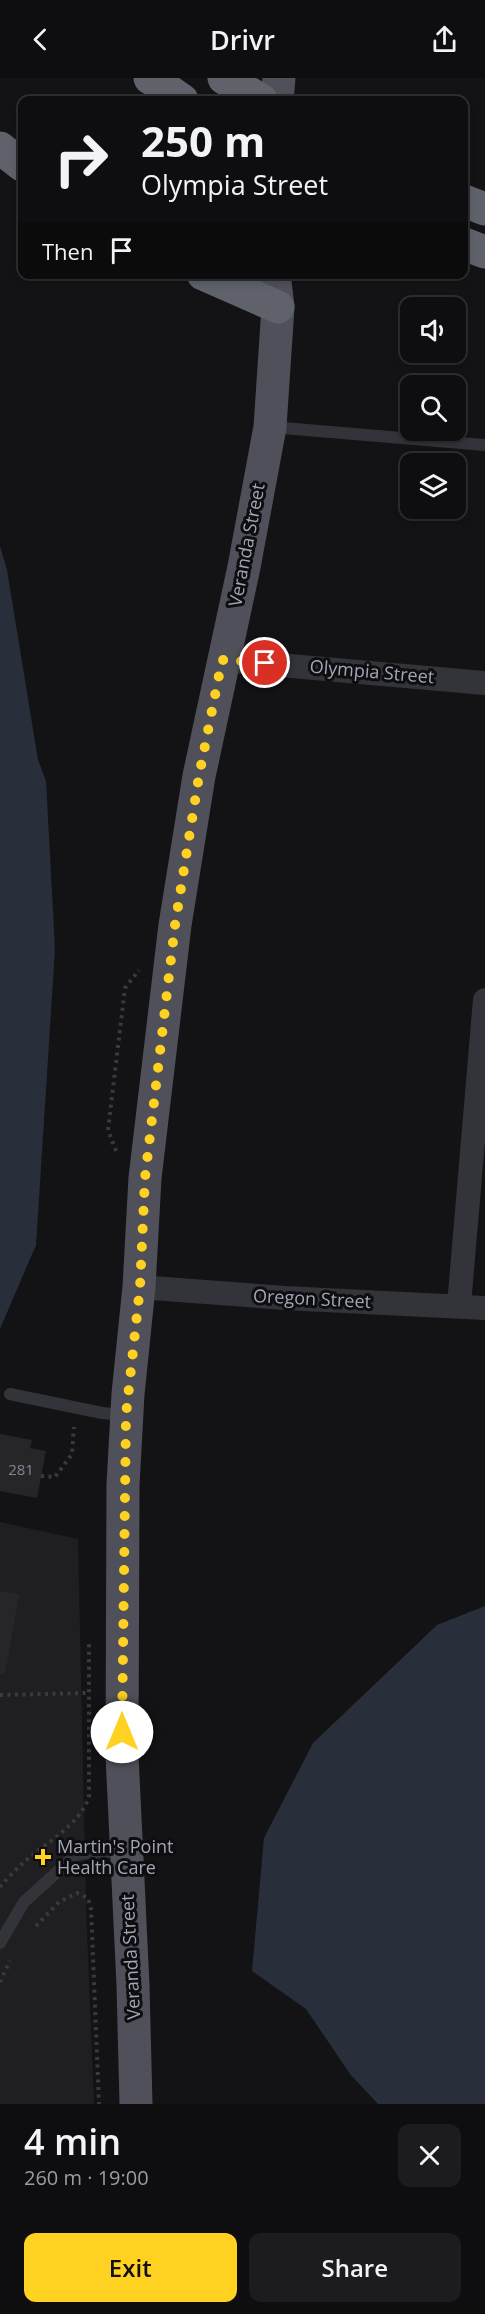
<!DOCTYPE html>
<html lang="en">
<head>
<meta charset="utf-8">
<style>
	body { margin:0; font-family:"Open Sans",sans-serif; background:#1c1c1e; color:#f1f3f6; height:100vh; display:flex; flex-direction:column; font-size:22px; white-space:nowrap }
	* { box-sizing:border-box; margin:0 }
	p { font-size:20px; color:#9b9c9f }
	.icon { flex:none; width:33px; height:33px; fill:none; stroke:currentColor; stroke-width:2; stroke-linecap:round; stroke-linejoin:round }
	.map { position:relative; height:2026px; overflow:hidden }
	.panel { display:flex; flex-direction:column; background:#0e0e10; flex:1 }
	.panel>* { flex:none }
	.hud { position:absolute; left:18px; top:18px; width:450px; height:183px; border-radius:12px; box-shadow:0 3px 9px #0003,0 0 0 2px #2e2e30; background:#0e0e10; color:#f1f3f6; overflow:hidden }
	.tools { position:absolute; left:400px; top:219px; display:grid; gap:12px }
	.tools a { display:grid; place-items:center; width:66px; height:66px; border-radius:12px; background:#0e0e10; box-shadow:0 3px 9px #0003,0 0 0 2px #2e2e30; font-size:30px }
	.pin { position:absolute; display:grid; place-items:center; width:51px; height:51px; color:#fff; margin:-26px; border:3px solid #fff; border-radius:50%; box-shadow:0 2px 6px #0007 }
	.me { position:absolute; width:66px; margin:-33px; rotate:0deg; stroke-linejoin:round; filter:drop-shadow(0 0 4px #0008) }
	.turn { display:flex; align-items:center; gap:21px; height:126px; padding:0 24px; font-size:27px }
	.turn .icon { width:78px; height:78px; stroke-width:2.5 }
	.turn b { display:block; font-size:42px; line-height:51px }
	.then { display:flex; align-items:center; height:57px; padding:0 24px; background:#0003; gap:12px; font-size:22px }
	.round { display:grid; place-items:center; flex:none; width:63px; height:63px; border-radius:12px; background:#1c1c1e }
	.summary { display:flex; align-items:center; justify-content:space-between; height:102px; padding:0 24px }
	h1 { font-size:36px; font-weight:600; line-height:45px }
	.cta { display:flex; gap:12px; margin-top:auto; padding:12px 24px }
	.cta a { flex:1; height:69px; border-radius:12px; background:#ffd120; color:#111; font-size:24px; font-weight:600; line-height:69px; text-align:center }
	.cta a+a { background:#1c1c1e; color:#f1f3f6 }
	header { display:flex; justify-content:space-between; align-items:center; height:78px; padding:0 24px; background:#0e0e10; font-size:27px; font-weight:600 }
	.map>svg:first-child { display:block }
	.built { fill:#1f1f22 }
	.water { fill:#282f3a }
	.pier { fill:#131315 }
	.building { fill:#262629 }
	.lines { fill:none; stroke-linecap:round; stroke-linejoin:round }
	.path { stroke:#393a41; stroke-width:4; stroke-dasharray:3 4.5; stroke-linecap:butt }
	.service { stroke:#33343a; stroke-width:12 }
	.minor { stroke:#33343a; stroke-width:24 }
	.primary { stroke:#4f5059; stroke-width:33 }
	.motorway { stroke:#5f616b; stroke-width:33 }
	.route { stroke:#ffd120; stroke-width:10; stroke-dasharray:0 18 }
	.poi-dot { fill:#ffd120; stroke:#0e0e10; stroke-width:2 }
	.labels { text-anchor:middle; stroke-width:6; stroke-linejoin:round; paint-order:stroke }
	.number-label { font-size:15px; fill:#838592 }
	.street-label { font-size:18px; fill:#a3a6b6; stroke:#0e0e10 }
	.poi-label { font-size:18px; fill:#a3a6b6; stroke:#0e0e10; text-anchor:start }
</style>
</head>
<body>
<header><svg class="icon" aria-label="back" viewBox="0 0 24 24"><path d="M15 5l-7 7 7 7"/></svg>Drivr<svg class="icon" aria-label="share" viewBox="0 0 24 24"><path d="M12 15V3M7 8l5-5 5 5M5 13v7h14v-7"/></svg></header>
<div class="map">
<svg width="485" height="2026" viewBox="0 0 485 2026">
	<rect width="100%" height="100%" fill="#131315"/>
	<path class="built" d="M0,1444l78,17 8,367 8,198h-94z"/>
	<path class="water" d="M0,358l56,309 -2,368 -18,132 -36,84z
		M485,1528v498h-107l-28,-30 -44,-65 -54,-38 12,-133 49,-95 124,-118z"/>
	<path class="pier" d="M0,355l3,2 28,107 28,203 -2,368 -18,131 -3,1 19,-296 -9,-168 -8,-21 -31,-190 -7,-24z"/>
	<path class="building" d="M0,1356l32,6 -2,8 16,3 -9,47 -37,-7z
		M0,1513l19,3 -14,80h-5z"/>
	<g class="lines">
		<path class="path" d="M116,1073l-8,-21 17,-142 14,-18
			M41,1398l14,1 17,-23 2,-27
			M0,1617l87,-2
			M0,1809c7,-8 15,-17 23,-24 23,-21 55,-36 66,-66v-156
			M36,1848l23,-24 18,-9 11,5 3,11 8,195
			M0,1904l10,-21"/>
		<path class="service" d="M271,349l214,18
			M10,1316l92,19 23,2
			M0,1865l24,-41 53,-48 47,-3"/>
		<path class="minor" d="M222,582l263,23
			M139,1209l146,11 200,10
			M459,1227l26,-305"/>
		<path class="primary" d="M277,22l2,-22
			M136,2026l-3,-119 -11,-230 1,-270 5,-91 11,-107 6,-109 30,-253 24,-149 45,-209 26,-140 8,-120 -4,-33"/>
		<path class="motorway" d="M150,0l32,22
			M224,0l37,22
			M0,70l22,17
			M464,123l21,8
			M464,166l21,8
			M203,196l75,33"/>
	</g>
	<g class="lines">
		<path class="route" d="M122,1654l4,-317 14,-128 5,-109 30,-253 24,-149 23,-116 43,3"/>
	</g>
	<path class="poi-dot" d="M40 1770h6v6h6v6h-6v6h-6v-6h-6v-6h6z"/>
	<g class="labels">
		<g class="number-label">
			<text x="21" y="1397">281</text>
		</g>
		<g class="street-label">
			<text transform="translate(247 467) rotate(-79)" y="6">Veranda Street</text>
			<text transform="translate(372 594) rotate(5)" y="6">Olympia Street</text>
			<text transform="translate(312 1221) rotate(3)" y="6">Oregon Street</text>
			<text transform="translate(131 1879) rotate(-93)" y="6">Veranda Street</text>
		</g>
		<g class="poi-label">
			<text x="57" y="1775">Martin's Point<tspan x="57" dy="21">Health Care</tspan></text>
		</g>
	</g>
</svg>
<div class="tools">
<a><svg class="icon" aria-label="sound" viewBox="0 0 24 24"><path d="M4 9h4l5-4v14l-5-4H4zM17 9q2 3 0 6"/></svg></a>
<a><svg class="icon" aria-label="search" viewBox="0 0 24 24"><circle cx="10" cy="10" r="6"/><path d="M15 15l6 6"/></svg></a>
<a><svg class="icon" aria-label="layers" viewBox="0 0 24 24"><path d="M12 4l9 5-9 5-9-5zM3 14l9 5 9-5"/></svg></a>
</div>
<div class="pin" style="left:265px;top:585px;background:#d93025"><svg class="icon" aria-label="arrive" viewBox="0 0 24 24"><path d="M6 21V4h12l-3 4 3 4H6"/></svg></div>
<svg class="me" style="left:122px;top:1654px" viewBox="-20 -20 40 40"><circle r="19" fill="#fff"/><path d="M0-13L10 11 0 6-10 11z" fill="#ffd120"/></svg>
<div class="hud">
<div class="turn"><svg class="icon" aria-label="right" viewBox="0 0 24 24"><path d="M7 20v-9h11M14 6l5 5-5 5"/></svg><div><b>250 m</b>Olympia Street</div></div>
<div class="then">Then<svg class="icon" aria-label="arrive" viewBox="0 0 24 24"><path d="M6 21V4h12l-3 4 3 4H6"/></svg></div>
</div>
</div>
<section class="panel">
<div class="summary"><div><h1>4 min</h1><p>260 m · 19:00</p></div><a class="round"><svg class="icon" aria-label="close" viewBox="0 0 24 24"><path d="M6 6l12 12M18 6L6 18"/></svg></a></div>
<div class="cta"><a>Exit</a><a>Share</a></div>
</section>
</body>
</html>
